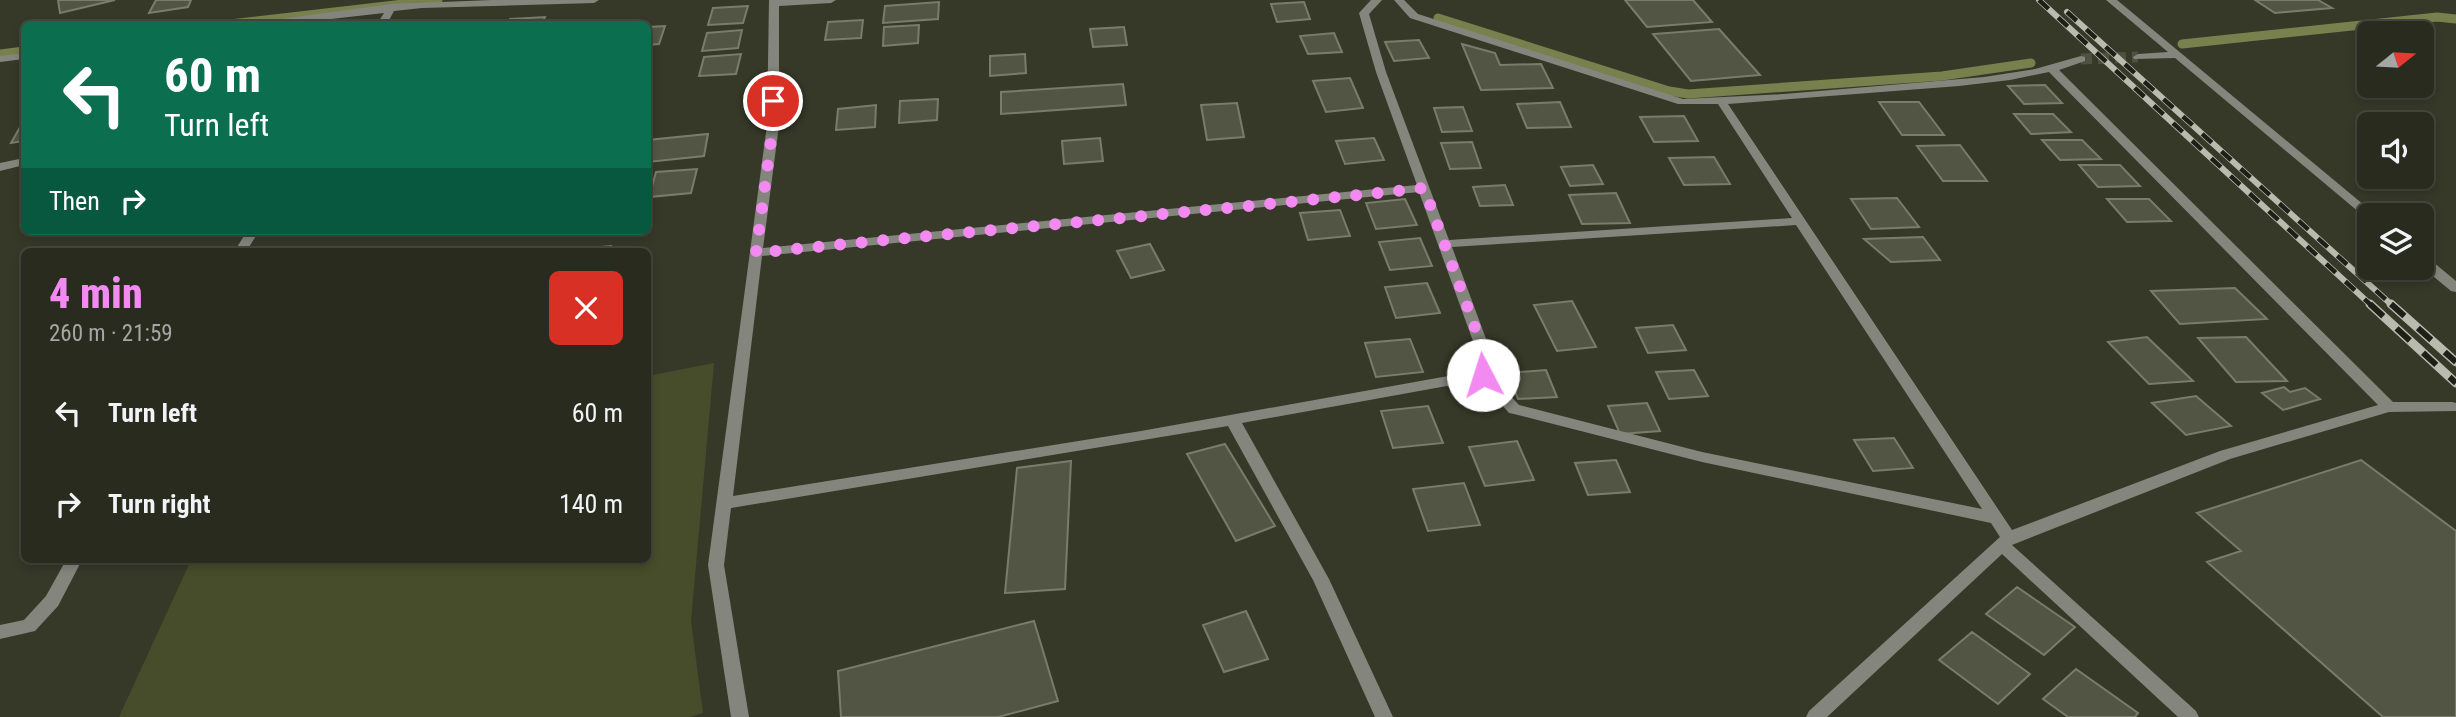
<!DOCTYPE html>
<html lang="en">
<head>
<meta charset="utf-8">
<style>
	body { margin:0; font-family:"Roboto Condensed",sans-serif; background:#34372b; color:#f1f3f6; height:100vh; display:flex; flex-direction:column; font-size:26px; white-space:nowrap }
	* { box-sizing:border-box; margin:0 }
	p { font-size:23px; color:#a5a7a4 }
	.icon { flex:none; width:38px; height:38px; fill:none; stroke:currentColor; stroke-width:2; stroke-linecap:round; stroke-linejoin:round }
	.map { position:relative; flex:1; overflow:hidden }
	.details { position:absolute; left:21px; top:248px; width:630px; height:315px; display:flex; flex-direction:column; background:#282b1e; border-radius:10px; box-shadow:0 4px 10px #0003,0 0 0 2px #44473c }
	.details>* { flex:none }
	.hud { position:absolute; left:21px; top:21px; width:630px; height:214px; border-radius:10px; box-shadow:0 4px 10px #0003,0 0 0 2px #44473c; background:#0b6e4f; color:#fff; overflow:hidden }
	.needle { width:46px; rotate:72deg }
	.buttons { position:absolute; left:2357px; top:21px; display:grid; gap:14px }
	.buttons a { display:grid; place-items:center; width:77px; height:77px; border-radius:10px; background:#282b1e; box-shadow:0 4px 10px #0003,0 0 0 2px #44473c; font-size:35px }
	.pin { position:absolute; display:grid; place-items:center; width:60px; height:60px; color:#fff; margin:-30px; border:4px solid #fff; border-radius:50%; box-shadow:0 2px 7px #0007 }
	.me { position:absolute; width:77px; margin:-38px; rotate:355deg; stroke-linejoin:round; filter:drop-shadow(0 0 5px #0008) }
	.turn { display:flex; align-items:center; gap:24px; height:147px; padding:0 28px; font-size:32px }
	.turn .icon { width:91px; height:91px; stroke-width:2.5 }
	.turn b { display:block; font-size:49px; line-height:60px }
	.then { display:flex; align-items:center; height:66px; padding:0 28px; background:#0003; gap:14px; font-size:26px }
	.round { display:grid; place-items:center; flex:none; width:74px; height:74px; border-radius:10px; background:#34372b }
	.headline { display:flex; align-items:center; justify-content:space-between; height:119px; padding:0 28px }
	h1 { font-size:42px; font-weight:800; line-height:52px; color:#f28af2 }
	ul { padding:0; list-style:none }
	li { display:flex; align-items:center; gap:21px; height:91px; padding:0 28px }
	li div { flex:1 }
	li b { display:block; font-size:26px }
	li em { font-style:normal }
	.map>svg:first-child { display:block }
	.green { fill:#474d2a }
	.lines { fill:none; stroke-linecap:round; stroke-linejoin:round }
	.stream { stroke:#78814d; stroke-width:9 }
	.building { fill:#525543; stroke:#787c68; stroke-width:2 }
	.minor-tunnel { stroke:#4e5140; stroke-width:11; stroke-dasharray:11 6; stroke-linecap:butt }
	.minor { fill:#84867e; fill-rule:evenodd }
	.rail-far1-casing { stroke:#b9bbaf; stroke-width:6 }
	.rail-casing { stroke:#b9bbaf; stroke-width:9 }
	.rail-far1 { stroke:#1e2018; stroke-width:4.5; stroke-dasharray:13; stroke-linecap:butt }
	.rail { stroke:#1e2018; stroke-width:6; stroke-dasharray:18; stroke-linecap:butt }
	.route { stroke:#f28af2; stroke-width:12; stroke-dasharray:0 21.6 }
</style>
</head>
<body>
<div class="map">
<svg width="2456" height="717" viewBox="0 0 2456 717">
	<rect width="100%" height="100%" fill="#363928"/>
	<path class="green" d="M714,363l-23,258 12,92 -13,4h-571l72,-157h457v-184z"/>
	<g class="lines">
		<path class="stream" d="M1438,18l231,73 19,3 254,-18 89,-13
			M230,24l208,-24
			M2182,44l255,-27 19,2
			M0,54l24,-3"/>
	</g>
	<path class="building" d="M58,0h57l-55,13z
		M156,0h35l-3,7 -39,6z
		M1625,0h68l19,22 -65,5z
		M2255,0h63l14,8 -57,5z
		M939,2l-1,17 -55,4 2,-17z
		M1304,2l6,17 -33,3 -6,-18z
		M748,6l-5,17 -35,2 5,-17z
		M545,17l-3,7h-35l3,-5z
		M863,20l-2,18 -36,2 3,-18z
		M919,25l-1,18 -35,3 1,-19z
		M665,26l-6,18 -11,1v-18z
		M1124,27l3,18 -34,2 -3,-18z
		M1719,29l41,46 -69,6 -38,-47z
		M742,30l-4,18 -36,3 5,-18z
		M1334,33l8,19 -34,2 -8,-18z
		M1419,40l10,18 -35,3 -9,-19z
		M1462,44l33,9 5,12 41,-1 12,24 -72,2z
		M741,54l-5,20 -37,2 5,-19z
		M1025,54l1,19 -36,3v-20z
		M1350,78l13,30 -37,4 -13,-31z
		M1123,84l3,21 -125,9v-22z
		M2045,85l17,18 -38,1 -16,-18z
		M938,99l-1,21 -38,3 1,-22z
		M1560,102l11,25 -44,1 -10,-24z
		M1879,102h40l25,33h-42z
		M1237,103l7,34 -37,3 -6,-35z
		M876,105l-1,22 -39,3 2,-21z
		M1463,107l9,24 -30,1 -8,-24z
		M2014,114h39l18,18 -40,2z
		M1684,116l14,25 -44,1 -14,-25z
		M23,122l1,19 -13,2z
		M708,134l-4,22 -56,6v-22z
		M1100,138l3,23 -39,3 -2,-23z
		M1374,138l10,22 -39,4 -9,-23z
		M2042,140h40l19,19 -41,1z
		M1472,142l9,26 -31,1 -9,-26z
		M1960,145l27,36h-44l-26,-35z
		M1714,157l16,27 -46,1 -15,-27z
		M1593,165l10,19 -33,2 -9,-19z
		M2079,165h41l20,21 -42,1z
		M697,169l-6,24 -42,4 7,-25z
		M1505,185l8,20 -33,1 -7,-19z
		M1616,193l14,30 -48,1 -13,-29z
		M1897,198l22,29 -48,2 -20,-30z
		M1405,199l12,26 -41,4 -10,-26z
		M2107,199h42l22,22 -44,1z
		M1340,210l10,26 -42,4 -8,-27z
		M1923,237l17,23 -49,2 -27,-23z
		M1420,238l12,28 -42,4 -11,-28z
		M1150,244l14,26 -33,8 -14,-27z
		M611,246l-1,6h-43v-2z
		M1427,283l13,30 -44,5 -11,-31z
		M2235,288l32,31 -87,5 -29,-33z
		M1572,301l24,46 -39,4 -23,-46z
		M1673,325l13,25 -38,3 -12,-25z
		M2147,337l46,44 -44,3 -41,-42z
		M2246,337l41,44 -51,1 -38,-44z
		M1410,339l13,33 -47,5 -11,-34z
		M1546,370l11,27 -39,2 -10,-26z
		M1694,370l14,26 -39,3 -13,-27z
		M2284,387l6,5 15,-4 15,11 -37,11 -21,-17z
		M2196,396l35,30 -45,9 -34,-32z
		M1647,403l13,28 -40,3 -12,-28z
		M1428,406l15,37 -50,5 -12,-37z
		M1894,438l19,30 -40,3 -19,-31z
		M1517,441l17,39 -49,6 -16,-39z
		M1225,444l50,82 -39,15 -49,-87z
		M1616,460l14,32 -42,3 -13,-32z
		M2361,460l95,71v186h-73l-176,-155 34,-11 -44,-38z
		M1071,461l-6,128 -60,4 12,-125z
		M1464,483l16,42 -52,6 -15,-42z
		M2017,587l58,40 -31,28 -58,-41z
		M1246,611l22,48 -44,13 -21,-47z
		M1034,621l24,80 -60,16h-157l-3,-46z
		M1972,632l58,42 -32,30 -59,-44z
		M2076,669l62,44 -3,4h-67l-25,-18z"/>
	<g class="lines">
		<path class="minor-tunnel" d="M2081,59l57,-2"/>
		<path class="minor" d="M492,0h107l-5,3 -172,5 -28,3 -7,13h-10l7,-11 -97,11h-26l5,-3 126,-17z
			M769,0h67l-5,3 -52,3v119l-16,123 654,-63 -41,-113 -17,-59 12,-13h11l-13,14 17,58 63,168 343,-22 -74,-114h-40l-268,-86 -16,-18h10l14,14 265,85 101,-5 200,-17 51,-8 46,-13 4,1v4l-26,9 334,332h59l4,1v8l-67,1 -159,47 -218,86 184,166 3,6h-21l-176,-163 -175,163h-21l3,-6 191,-174 -9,-14 -289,-61 -188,-48 -5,-1 -29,-33 -238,43 87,156 64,138h-18l-62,-137 -85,-154 -497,82 -7,57 25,152h-18l-23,-152 59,-440zM2049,72l329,333 -158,46 -208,79 -284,-426 231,-18 51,-6zM1419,192l59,163 -2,16 -335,60 -408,65 29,-240zM1796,225l186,284 -280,-57 -183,-47 -29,-31 2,-19 -40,-108z
			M2106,0h11l259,215h-6v4l-4,-1 -191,-160 -41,1 -1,-2 5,-3 30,-2z
			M24,53v6l-24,3v-6z
			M24,158v7l-24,6v-8z
			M247,231h12l-13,21h-12z
			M2422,256l5,1 29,24v11l-5,-1 -29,-24z
			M66,560h16l-24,46 -23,25 -35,8v-14l24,-5 22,-24z"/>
		<g class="rail-far1-casing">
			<path id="rail-far1" d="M2039,0l333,306
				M2067,12l326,294"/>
		</g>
		<g class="rail-casing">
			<path id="rail" d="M2370,304l86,79
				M2391,304l65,58"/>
		</g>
		<use href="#rail-far1" class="rail-far1"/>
		<use href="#rail" class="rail"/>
	</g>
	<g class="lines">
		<path class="route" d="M773,101v24l-17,128c223,-23 446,-41 668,-65l61,167 -2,20"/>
	</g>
</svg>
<div class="buttons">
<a><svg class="needle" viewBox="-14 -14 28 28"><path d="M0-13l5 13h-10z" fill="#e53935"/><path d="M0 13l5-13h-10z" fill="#a5a7a4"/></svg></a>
<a><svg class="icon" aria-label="sound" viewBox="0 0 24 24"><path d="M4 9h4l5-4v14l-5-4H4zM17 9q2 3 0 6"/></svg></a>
<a><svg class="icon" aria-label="layers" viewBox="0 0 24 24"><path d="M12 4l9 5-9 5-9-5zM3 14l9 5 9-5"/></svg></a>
</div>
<div class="pin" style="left:773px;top:101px;background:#d93025"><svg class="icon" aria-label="arrive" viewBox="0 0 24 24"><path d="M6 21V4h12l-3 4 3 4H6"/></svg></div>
<svg class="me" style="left:1483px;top:375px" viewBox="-20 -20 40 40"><circle r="19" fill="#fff"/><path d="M0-13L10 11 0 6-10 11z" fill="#f28af2"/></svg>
<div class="hud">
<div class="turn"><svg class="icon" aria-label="left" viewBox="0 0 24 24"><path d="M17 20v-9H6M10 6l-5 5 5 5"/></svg><div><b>60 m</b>Turn left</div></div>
<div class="then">Then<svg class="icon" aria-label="right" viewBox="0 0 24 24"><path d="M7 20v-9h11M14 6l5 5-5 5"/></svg></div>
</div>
<section class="details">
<div class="headline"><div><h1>4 min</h1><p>260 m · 21:59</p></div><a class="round" style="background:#d93025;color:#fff"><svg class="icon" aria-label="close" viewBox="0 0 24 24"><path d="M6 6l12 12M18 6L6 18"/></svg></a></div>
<ul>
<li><svg class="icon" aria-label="left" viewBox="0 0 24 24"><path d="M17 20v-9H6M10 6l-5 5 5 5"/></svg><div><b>Turn left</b></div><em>60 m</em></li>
<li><svg class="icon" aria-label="right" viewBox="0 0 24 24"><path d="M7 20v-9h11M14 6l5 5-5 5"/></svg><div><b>Turn right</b></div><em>140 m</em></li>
</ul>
</section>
</div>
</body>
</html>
